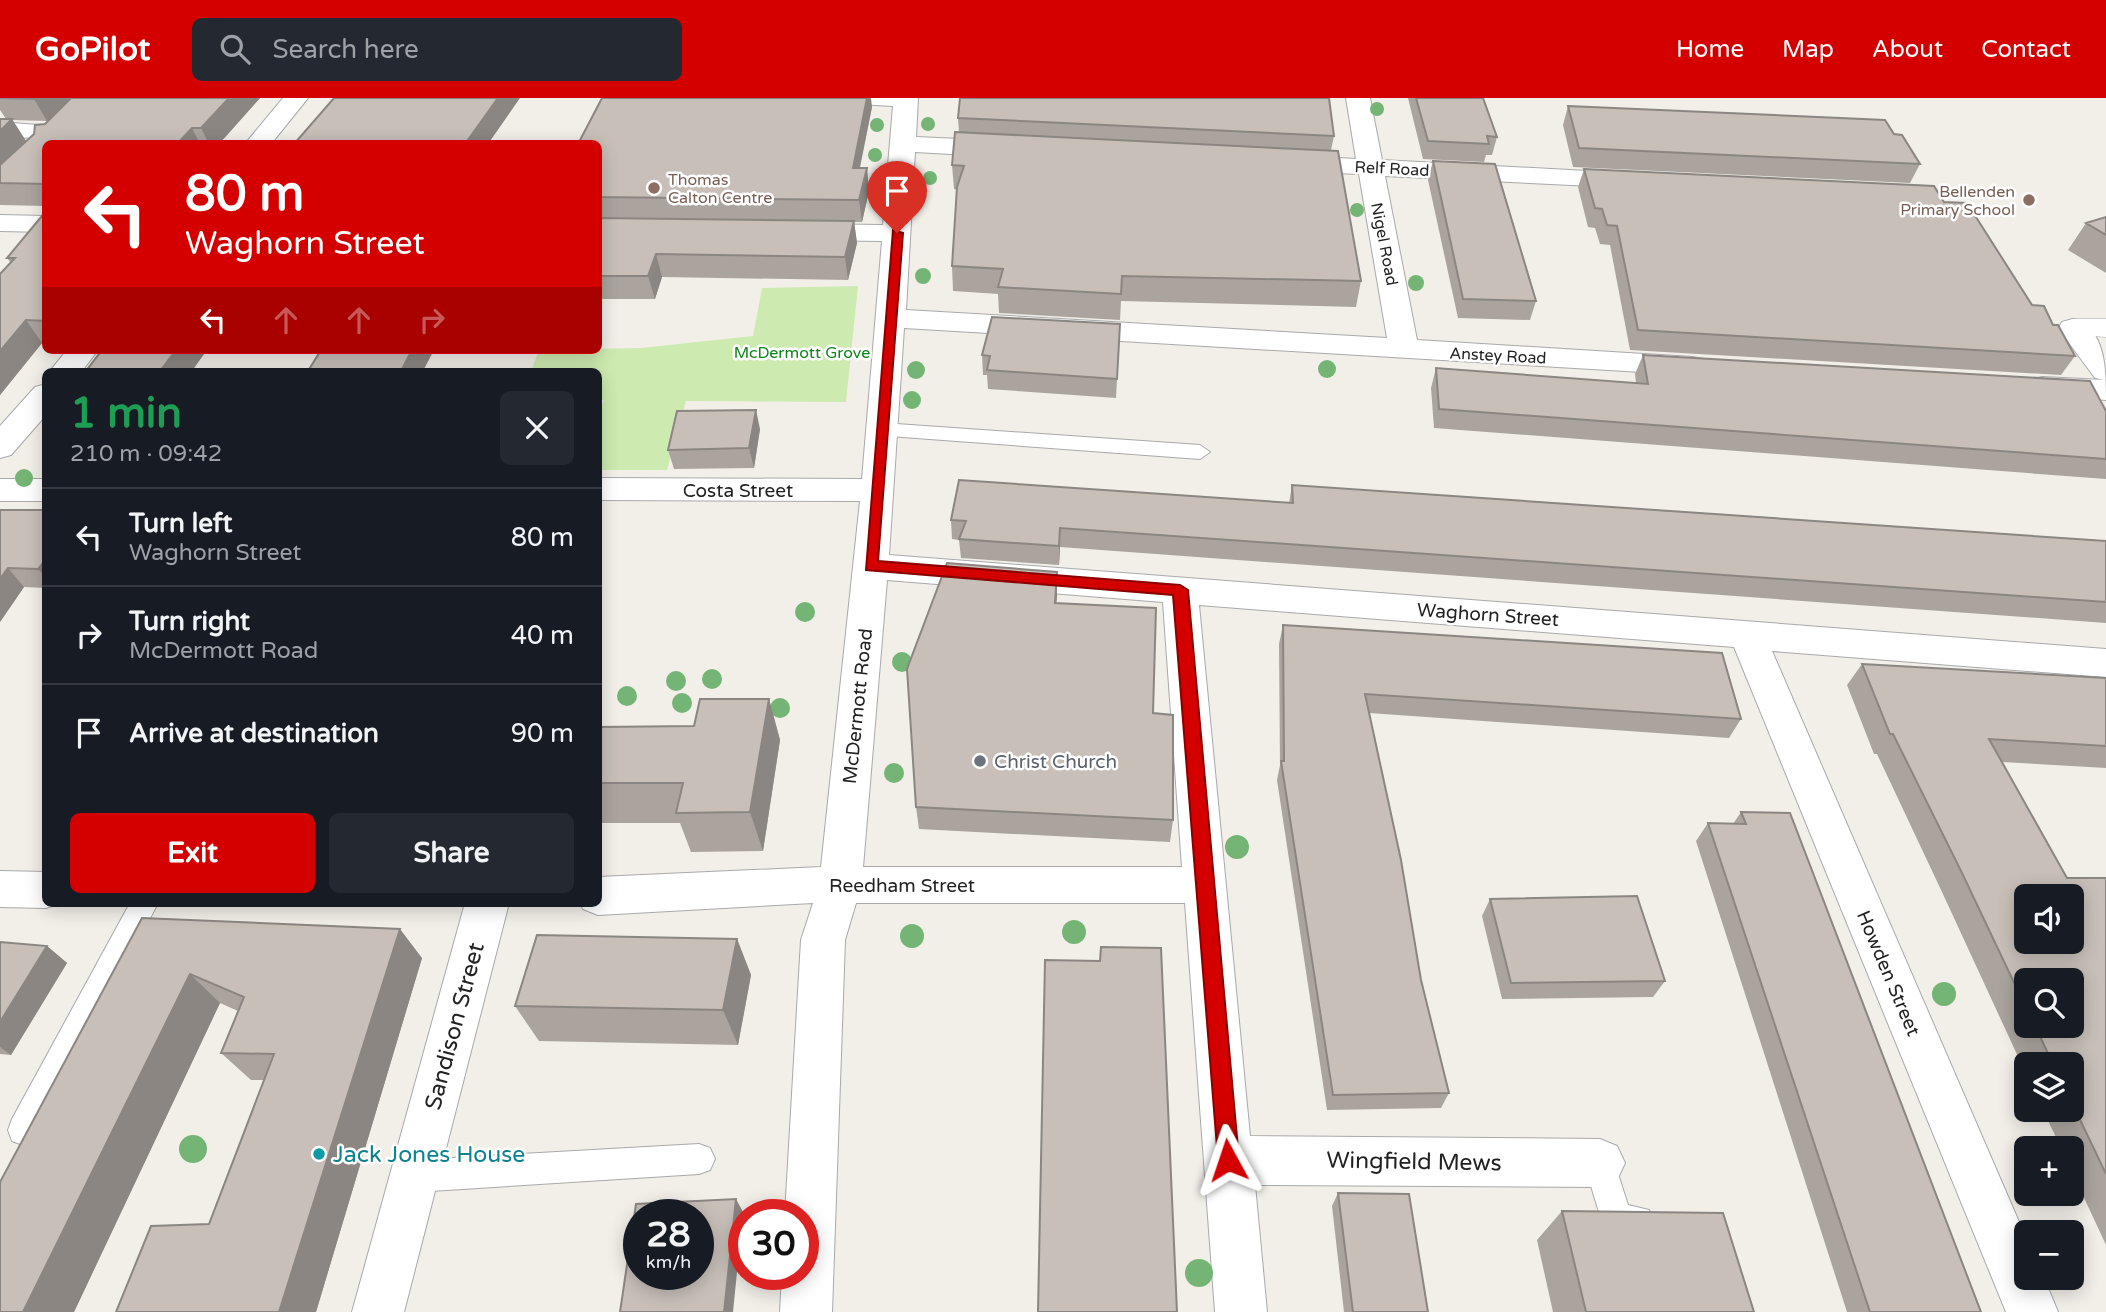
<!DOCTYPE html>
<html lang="en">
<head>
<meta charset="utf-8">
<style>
	body { margin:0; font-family:"Varela Round",sans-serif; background:#242831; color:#f1f3f6; height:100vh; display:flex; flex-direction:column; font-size:26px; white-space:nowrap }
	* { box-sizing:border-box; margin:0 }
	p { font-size:23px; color:#9ea1a6 }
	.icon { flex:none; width:38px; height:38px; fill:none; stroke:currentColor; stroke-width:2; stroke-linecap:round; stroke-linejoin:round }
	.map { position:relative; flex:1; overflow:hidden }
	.drawer { position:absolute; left:42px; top:270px; width:560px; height:539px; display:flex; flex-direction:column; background:#171b24; border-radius:10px; box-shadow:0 4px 18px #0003 }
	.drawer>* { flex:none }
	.banner { position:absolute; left:42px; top:42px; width:560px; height:214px; border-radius:10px; box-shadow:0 4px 18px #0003; background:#d40000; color:#fff; overflow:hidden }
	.fabs { position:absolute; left:2014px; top:786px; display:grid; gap:14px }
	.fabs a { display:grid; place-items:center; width:70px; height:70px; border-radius:10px; background:#171b24; box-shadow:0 4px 18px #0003; font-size:35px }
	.speed { position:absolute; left:623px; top:1101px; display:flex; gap:14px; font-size:35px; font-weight:700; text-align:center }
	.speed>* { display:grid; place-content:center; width:91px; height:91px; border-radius:50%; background:#171b24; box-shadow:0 4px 18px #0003; line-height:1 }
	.speed small { font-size:18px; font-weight:400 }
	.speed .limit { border:10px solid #d22; background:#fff; color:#111 }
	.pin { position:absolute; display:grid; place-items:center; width:60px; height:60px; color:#fff; margin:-72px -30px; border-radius:50% 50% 50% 0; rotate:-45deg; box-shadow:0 0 7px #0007 }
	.pin .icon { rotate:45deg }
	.me { position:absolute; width:77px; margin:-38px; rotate:355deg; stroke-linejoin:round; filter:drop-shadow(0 0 5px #0008) }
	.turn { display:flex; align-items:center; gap:24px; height:147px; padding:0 28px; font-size:32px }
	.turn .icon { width:91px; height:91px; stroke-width:2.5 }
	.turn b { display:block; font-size:49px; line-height:60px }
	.lanes { display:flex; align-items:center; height:66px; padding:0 28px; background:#0003; justify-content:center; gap:35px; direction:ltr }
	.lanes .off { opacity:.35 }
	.round { display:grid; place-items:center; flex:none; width:74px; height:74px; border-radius:10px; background:#242831 }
	.overview { display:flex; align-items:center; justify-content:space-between; height:119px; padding:0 28px }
	h1 { font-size:42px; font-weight:800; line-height:52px; color:#1e9e55 }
	.primary-button { display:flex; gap:14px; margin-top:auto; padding:14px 28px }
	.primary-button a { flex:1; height:80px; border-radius:10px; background:#d40000; color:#fff; font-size:28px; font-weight:800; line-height:80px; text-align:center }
	.primary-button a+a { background:#242831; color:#f1f3f6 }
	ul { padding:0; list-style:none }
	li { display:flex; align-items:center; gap:21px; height:98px; padding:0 28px; border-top:2px solid #363941 }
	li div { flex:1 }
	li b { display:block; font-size:26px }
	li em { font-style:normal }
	header { display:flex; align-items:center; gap:42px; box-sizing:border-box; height:98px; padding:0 35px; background:#d40000; color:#fff }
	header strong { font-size:33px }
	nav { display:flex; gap:38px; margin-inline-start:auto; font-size:24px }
	.search { width:490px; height:63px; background:#242831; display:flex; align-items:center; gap:18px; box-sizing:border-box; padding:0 24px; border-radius:10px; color:#9ea1a6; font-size:26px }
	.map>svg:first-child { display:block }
	.grass { fill:#cdebb0 }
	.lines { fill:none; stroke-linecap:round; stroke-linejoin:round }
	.service-casing { stroke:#a9a9a9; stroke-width:2 }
	.pedestrian-casing { stroke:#a9a9a9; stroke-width:1 }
	.minor-casing { stroke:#a9a9a9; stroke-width:2 }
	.service { fill:#fff; fill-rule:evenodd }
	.pedestrian { fill:#fff; fill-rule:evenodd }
	.minor { fill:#fff; fill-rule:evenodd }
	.tree { fill:#74b475 }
	.wall { fill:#aba49e; fill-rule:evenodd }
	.shaded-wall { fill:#8b8681 }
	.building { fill:#c7bfb8; stroke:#8b8681; stroke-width:2; fill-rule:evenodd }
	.route { fill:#d40000; stroke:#8a0000; stroke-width:2 }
	.education-dot { fill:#8d6e63; stroke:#fff; stroke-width:2.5 }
	.worship-dot { fill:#6b7280; stroke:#fff; stroke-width:2.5 }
	.culture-dot { fill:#0f9aa8; stroke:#fff; stroke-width:2.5 }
	.labels { text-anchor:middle; stroke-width:5; stroke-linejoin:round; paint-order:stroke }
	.far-street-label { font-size:16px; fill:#222; stroke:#fff }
	.far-education-label { font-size:16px; fill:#785e54; stroke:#fff; text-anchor:start }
	.far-park-label { font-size:16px; fill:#0c8416; stroke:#fff }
	.street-label { font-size:19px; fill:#222; stroke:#fff }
	.worship-label { font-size:19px; fill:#5b616d; stroke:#fff; text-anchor:start }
	.near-street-label { font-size:23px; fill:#222; stroke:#fff }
	.near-culture-label { font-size:23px; fill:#0d838f; stroke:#fff; text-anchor:start }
</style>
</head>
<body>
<header>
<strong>GoPilot</strong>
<div class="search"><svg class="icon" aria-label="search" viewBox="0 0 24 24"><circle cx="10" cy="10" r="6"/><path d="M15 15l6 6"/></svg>Search here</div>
<nav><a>Home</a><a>Map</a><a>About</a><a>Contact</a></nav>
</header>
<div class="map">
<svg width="2106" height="1214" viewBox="0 0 2106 1214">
	<rect width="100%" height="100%" fill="#f2efe9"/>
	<path class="grass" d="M858,188l-12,116 -160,-1 -19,69h-68v-57l5,-13 -5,-1 -1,-28h-67l8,-21 102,-2 112,-12 9,-48z"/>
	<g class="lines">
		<g class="service-casing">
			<path id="service" d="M882,325l318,22 10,7 -10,7 -325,-24 -3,-5z
				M130,805h28l-124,238 -11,4 -11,-4 -4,-11 4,-11z
				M699,1046l11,4 5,11 -5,11 -11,4 -284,18 -11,-5 -5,-11 5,-11 11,-5z
				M1600,1049l11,5 17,53 21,5 5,11 -5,11c-15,7 -29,7 -44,0l-21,-69 5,-11z"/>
		</g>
		<g class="pedestrian-casing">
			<path id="pedestrian" d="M2073,221h33v18l-43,-3 -4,-6 4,-6z"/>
		</g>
		<g class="minor-casing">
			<path id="minor" d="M283,0h25l-37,46h-26z
				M838,0h80l-2,39 88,4 9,3 4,5 -4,5 -9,3 -89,-5 -9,158 481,28 -28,-164 -71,-3 -9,-3 -4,-5 4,-5 9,-3 68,4 -10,-61h24l12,62 261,14 4,6 -4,6 -9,2 -249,-12 32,164 275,17 11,2 4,7 -4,7 -11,2 -788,-47 -15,227 1217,94v28l-334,-26 254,587v40h18l14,34h-52l-272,-665 -535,-42 51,531 350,3 17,7 8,17 -8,17 -17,7 -345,-2 12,127h-52l-30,-409h-329l-11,37 -13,372h-52l2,-38h21v-60h-18l16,-274 12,-37 -215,12 -15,-6 -3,-6h18v-26l223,-10 39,-366 -262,-1v-22l264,1 20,-238 -77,-1 -10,-2 -4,-6 4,-6 10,-2 78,1 10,-119 -52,-3zM887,482l276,22 19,265h-319z
				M0,24l63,5 4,5 -4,5 -63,1z
				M0,117l46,1v16l-46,-1z
				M2073,221c33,9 33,51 33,81l-75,-6 -5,-7 5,-7 11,-3 62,3 -9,-2 -37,-50 4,-6z
				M67,252h31l-16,21h-32z
				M46,286v31l-35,40 -11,3v-32l35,-39z
				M0,381h46v22h-46z
				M0,773l46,1v31h15l-15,5 -46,-1z
				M465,805h44l-105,409h-52z"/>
		</g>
		<use href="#service" class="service"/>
		<use href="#pedestrian" class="pedestrian"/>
		<use href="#minor" class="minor"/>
	</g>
	<g class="tree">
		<circle cx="1377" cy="11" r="7"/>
		<circle cx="928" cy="26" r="7"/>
		<circle cx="877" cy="27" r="7"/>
		<circle cx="875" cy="57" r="7"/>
		<circle cx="930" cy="80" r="7"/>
		<circle cx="1357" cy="112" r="7"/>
		<circle cx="923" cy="178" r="8"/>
		<circle cx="1416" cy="185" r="8"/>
		<circle cx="1327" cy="271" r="9"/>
		<circle cx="916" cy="272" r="9"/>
		<circle cx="912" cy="302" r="9"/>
		<circle cx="24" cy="380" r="9"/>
		<circle cx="805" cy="514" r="10"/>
		<circle cx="902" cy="564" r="10"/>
		<circle cx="712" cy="581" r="10"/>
		<circle cx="676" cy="583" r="10"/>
		<circle cx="627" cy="598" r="10"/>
		<circle cx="682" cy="605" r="10"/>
		<circle cx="780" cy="610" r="10"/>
		<circle cx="894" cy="675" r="10"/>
		<circle cx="1237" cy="749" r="12"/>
		<circle cx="1074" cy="834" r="12"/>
		<circle cx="912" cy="838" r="12"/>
		<circle cx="1944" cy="896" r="12"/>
		<circle cx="193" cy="1051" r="14"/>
		<circle cx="1199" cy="1175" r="14"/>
	</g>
	<path class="wall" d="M0,0h260l-41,46h-173v62l-46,-1v-86h6l-6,-9zM12,22l35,1 -21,20z
		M1408,0h75l14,39 -5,18h-6l-2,7 -61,-3z
		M1568,8l326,28 26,30 -10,19 -337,-16 -10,-42z
		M872,9l-12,61h7l2,23 -7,31h-8l3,21 -9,37 -186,-3 -7,22h-57v-155z
		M958,20l376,18 -3,14 30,131 -5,26 -235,-6 -1,19 -121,-7 -1,-19 -45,-3 -1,-25 5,-76 -3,-1 -2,-24 7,-33z
		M1433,63l103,140 -6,19 -72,-2 -30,-138z
		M1584,71l360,33 88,103 21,20 22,31 -14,19 -431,-25 -20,-105 -10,-1 -5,-16 -7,-1 -10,-40z
		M46,113v132h-4l-42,52 11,-132 -4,-5z
		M2106,119v56l-38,-23 18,-27z
		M1120,226l-4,74 -128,-9 -1,-14h-4l-1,-20z
		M1643,257l463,56v68l-672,-51 -3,-40 5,-20 200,15 -1,-9z
		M760,331l-6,39 -80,1 -6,-19z
		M1292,387l814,56v82l-1046,-76 -1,18 -98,-7 -2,-18 -7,-1 -1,-19 338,-17z
		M0,412h46v78l-22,-1 -24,35z
		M1057,498l-1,7 97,110 20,107 -3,22 -251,-13 -3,-22z
		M1283,527l458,94 -12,19 -360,-25 52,267 28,113 -8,15 -114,2 -50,-330 3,-15 -1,-121z
		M1862,566l244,14v90l-104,-6 65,116h39v367l-34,-73v-24h-11l-18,-38h29v-46h-46v10l-84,-182 -65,-138h-3l-27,-69zM2026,882l46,46h-46z
		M769,601l11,41 -17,111 -72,1 -11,-29h-82v-96l96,-1z
		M1741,714l240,500h-134l-151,-471 12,-18 25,1z
		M1490,801l175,82 -12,16 -151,2 -20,-83z
		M142,820l280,40 -106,354h-200l93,-88 55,-144h-13l-30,-27 17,-42 -18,-8 -146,309z
		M737,841l14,36 -13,70 -199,-4 -24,-35z
		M0,844l47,4 20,17 -56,92 -11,-1z
		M1338,1095l90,119h-84l-12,-106z
		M1562,1113l192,101h-201l-16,-72z"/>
	<path class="shaded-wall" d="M35,0h38l-26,23 -13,-22z
		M229,0h31l-41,46h-10l-8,-16z
		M498,0h22l-32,46h-23z
		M867,0h4l1,9 -17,83 -2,-22z
		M12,21l14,22 -26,25v-35z
		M192,30l8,16h-23z
		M867,70l2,23 -7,31 -3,-22z
		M854,123l3,22 -9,37 -3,-23z
		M656,156l6,23 -7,22 -7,-23z
		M26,222l16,23 -42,52v-44z
		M176,252h31l-15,21h-32z
		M412,252h22l-11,21h-22z
		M756,312l4,19 -6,39 -5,-20z
		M1060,430v19l-1,18v-19z
		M46,461v18l-8,-8z
		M8,470l16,19 -24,35v-43z
		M1057,474v24l-3,31 1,-24z
		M769,601l11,41 -17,111 -13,-39z
		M400,831l22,29 -106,354h-37z
		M737,841l14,36 -13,70 -15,-35z
		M47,848l20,17 -56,92 -11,-8v-25z
		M190,876l30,29 -146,309h-51z
		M736,1101l7,13 -10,100h-9z"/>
	<path class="building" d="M0,0h35l-1,1z
		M71,0h158l-28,30h-9l-15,16h-131v40l-46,-1v-18l34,-31 1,-9 10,-1z
		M334,0h164l-33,46h-171z
		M602,0h265l-14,70h14l-8,32 -261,-3v-53h-20z
		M960,0h369l5,38 -376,-18z
		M1416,0h67l14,39 -10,-1 2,8 -61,-3z
		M1568,8l317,14 9,14 8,1 18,29 -341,-16z
		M0,21h12l-12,12z
		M955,34l383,19 23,130 -239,-5 -1,18 -123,-7 5,-18 -51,-3 5,-79 7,-21 -12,-1z
		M1433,63l62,3 41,137 -73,-2z
		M1584,71l350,17 10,16 23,1 65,102 12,1 9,19h5l17,31 -437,-26 -21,-104 -10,-1 -5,-16 -7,-1z
		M46,113v110l-20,-1 -26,31v-77l15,-16h-8z
		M2106,119v18l-20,-12z
		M598,120l256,3 -9,36 -189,-3 -8,22h-50z
		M992,219l128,7 -3,55 -130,-9 3,-14 -8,-1z
		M102,252h74l-16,21h-74z
		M321,252h91l-11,21h-93z
		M1643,257l447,26 16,30v48l-667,-50 -3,-41 212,16z
		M756,312l-7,38 -81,2 9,-39z
		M959,382l334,23 -1,-18 814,56v61l-1046,-74 -1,18 -100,-7 7,-18 -15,-1z
		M0,412h46v49l-8,10 -30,-1 -8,11z
		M947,465l110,9 -2,31 101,5 -3,105 20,2v105l-257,-13 -9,-138z
		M1283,527l439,28 19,66 -376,-25 36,166 20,120 28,113 -116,2 -52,-334h3z
		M1862,566l244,14v68l-117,-7 78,139h39v296l-34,-71v-39h-19l-18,-38h37v-46h-46v28l-64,-135 -69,-139h-3zM2026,798h46v46h-46z
		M700,601h69l-19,113 -74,1 7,-30h-85v-56l96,-1z
		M1741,714l49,1 191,499h-111l-162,-489 38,1z
		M1637,798l28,85 -154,2 -21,-84z
		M142,820l258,11 -121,383h-163l35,-86 58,-2 65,-170 -53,-1 23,-56 -54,-23 -167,338h-23v-130z
		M537,837l200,4 -14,71 -208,-4z
		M0,844l47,4 -47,76z
		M1101,849l60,1 16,364h-139l7,-352 55,1z
		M1338,1095l71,1 19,118h-75z
		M736,1101l-12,113h-104l16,-108zM639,1116h59v60h-59z
		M1562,1113l161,2 31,99h-168z"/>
	<path class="route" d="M893,132l10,3 -25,328 302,24 8,5 51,570 -3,7 -8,3 -7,-3 -3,-7 -45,-565 -307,-25z"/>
	<g class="education-dot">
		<circle cx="654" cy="90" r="7"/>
		<circle cx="2029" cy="102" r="7"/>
	</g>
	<circle class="worship-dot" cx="980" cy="663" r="7"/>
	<circle class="culture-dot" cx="319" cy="1056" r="7"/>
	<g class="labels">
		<g class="far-street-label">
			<text transform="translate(1392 70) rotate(3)" y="6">Relf Road</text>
			<text transform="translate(1385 146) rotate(79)" y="6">Nigel Road</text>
			<text transform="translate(1498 257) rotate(3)" y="6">Anstey Road</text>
		</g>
		<g class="far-education-label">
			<text x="668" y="87">Thomas<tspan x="668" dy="18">Calton Centre</tspan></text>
			<text x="2015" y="99" text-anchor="end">Bellenden<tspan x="2015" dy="18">Primary School</tspan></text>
		</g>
		<g class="far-park-label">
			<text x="802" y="260">McDermott Grove</text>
		</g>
		<g class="street-label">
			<text x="738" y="399">Costa Street</text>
			<text transform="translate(1488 516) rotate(4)" y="7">Waghorn Street</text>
			<text transform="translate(857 608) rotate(-84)" y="7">McDermott Road</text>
			<text x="902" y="794">Reedham Street</text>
			<text transform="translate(1889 875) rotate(67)" y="7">Howden Street</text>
		</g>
		<g class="worship-label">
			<text x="994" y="670">Christ Church</text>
		</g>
		<g class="near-street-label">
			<text transform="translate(454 928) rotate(-75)" y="8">Sandison Street</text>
			<text transform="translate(1414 1063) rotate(1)" y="8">Wingfield Mews</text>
		</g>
		<g class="near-culture-label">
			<text x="333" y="1064">Jack Jones House</text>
		</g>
	</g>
</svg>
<div class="fabs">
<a><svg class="icon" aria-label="sound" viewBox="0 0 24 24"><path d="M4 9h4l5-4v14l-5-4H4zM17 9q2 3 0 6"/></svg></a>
<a><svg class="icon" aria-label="search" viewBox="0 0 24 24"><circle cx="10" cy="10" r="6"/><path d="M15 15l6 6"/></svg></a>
<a><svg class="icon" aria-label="layers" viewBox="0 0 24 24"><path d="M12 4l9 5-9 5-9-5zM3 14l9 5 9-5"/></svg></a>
<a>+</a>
<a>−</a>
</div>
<div class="speed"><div>28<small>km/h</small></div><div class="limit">30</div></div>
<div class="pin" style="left:897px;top:135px;background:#d93025"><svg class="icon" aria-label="arrive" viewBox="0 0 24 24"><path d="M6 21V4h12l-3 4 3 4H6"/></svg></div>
<svg class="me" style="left:1228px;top:1062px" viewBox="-20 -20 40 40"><path d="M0-17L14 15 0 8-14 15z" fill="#d40000" stroke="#fff" stroke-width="4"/></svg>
<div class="banner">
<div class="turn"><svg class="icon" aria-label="left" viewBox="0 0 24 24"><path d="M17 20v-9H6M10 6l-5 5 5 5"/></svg><div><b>80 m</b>Waghorn Street</div></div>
<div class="lanes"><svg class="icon" aria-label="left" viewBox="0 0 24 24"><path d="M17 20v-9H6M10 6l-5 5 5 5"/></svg><svg class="icon off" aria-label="ahead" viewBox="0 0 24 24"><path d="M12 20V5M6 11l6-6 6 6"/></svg><svg class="icon off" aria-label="ahead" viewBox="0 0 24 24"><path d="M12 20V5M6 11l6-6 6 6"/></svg><svg class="icon off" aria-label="right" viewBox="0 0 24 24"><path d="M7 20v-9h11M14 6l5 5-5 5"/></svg></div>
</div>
<section class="drawer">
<div class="overview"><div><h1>1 min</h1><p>210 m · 09:42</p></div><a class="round"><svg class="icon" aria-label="close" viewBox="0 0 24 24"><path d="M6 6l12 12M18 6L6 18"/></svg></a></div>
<ul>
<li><svg class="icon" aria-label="left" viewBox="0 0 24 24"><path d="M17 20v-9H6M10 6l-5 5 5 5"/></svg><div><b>Turn left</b><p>Waghorn Street</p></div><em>80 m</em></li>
<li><svg class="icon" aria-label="right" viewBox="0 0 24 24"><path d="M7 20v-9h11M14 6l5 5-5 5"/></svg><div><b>Turn right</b><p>McDermott Road</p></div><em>40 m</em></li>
<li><svg class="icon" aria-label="arrive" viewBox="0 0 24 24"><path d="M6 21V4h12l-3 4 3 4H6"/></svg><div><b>Arrive at destination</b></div><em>90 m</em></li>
</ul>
<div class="primary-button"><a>Exit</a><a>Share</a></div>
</section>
</div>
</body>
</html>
